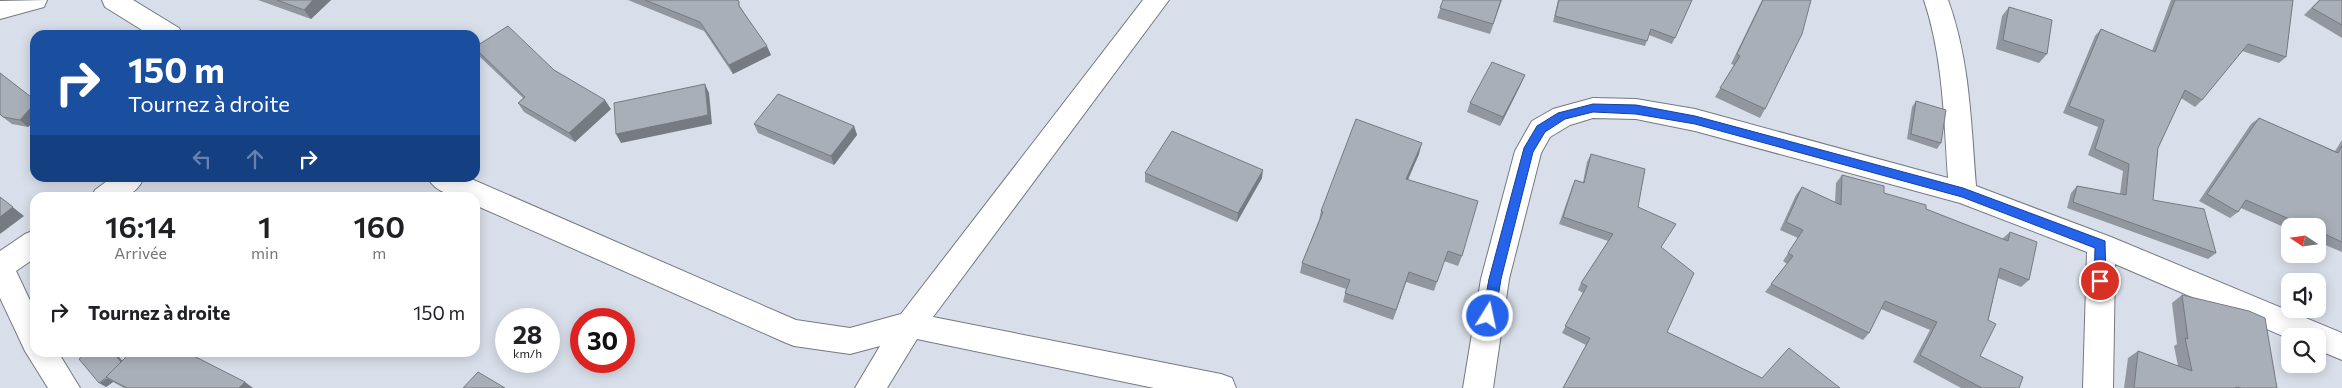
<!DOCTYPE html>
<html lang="fr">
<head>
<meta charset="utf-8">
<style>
	body { margin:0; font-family:Commissioner,sans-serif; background:#f2f2f2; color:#202124; height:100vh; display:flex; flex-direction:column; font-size:19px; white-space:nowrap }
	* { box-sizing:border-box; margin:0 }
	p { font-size:16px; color:#757577 }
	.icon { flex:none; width:28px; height:28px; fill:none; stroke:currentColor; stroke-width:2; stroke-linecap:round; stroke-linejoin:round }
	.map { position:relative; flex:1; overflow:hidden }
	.panel { position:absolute; left:30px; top:192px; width:450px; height:165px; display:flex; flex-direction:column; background:#fff; border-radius:15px; box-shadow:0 2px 12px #0003 }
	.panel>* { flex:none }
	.banner { position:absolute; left:30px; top:30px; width:450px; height:152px; border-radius:15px; box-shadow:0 2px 12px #0003; background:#1a4fa0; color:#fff; overflow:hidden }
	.needle { width:32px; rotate:283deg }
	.tools { position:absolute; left:2281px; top:218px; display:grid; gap:10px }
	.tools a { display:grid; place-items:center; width:45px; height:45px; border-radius:10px; background:#fff; box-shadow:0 2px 12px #0003; font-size:25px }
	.speed { position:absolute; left:495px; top:308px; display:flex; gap:10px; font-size:25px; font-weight:700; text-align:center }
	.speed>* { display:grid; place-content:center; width:65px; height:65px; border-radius:50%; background:#fff; box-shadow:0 2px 12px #0003; line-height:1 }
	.speed small { font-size:12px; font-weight:400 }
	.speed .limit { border:8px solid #d22; background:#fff; color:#111 }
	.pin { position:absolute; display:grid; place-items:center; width:42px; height:42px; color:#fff; margin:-21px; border:2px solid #fff; border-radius:50%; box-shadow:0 1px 5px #0007 }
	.me { position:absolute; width:55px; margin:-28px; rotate:10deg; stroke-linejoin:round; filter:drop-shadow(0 0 4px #0008) }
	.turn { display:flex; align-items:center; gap:18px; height:105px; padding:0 15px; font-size:22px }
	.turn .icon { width:65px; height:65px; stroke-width:2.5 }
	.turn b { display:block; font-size:35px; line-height:42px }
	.lanes { display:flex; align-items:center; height:48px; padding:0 15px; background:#0003; justify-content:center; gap:25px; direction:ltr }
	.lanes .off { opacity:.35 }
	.eta { display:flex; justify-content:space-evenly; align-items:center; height:85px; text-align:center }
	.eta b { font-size:30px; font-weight:600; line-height:35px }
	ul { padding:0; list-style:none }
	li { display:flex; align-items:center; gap:15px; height:70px; padding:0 15px }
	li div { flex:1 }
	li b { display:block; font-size:19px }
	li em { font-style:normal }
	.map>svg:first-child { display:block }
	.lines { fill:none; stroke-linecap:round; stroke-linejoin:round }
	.street-casing { stroke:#747983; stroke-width:2 }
	.street { fill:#fff; fill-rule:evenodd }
	.wall { fill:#91969f }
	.shaded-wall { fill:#767a82 }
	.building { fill:#a9afb9; stroke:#767a82 }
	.route { fill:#2563eb; stroke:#184099 }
</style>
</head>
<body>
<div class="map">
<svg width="2342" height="388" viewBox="0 0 2342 388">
	<rect width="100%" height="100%" fill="#d9dfea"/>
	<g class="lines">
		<g class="street-casing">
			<path id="street" d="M47,0l-3,7 -44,12v-18z
				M102,0h31l46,28 4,7h-33l-45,-28z
				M1143,0h26l-236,317 288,57 11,4 4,10h-82l-237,-49 -30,49h-32l25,-42 -30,8 -56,-8 -10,-4 -309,-137v-7c-17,0 -39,-4 -47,-20h41l327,142 54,8 51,-14z
				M1924,0h24c22,60 23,124 28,186l135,51 231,96v27l-24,-10v-14h-28v3l-175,-75 -2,124h-30l4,-136 -127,-49 -265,-72 -59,-12 -43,-1 -23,7 -20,12 -9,16 -32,126 -16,109h-30l18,-109 34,-128 17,-30 21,-12 40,-11 43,1 59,10 253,69c-4,-60 -5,-121 -24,-178z
				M111,178h33c-12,24 -29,20 -53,20l4,-8z
				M35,230v28l-19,13 19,40v41h23l22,36h-32l-23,-37 -25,-53v-47l25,-17z"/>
		</g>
		<use href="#street" class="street"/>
	</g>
	<path class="wall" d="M258,0h73l-20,19z
		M628,0h108l35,55 -38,19 -29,-43z
		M1443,0h59l-12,34 -53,-16z
		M1558,0h134l-20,44 -23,-9 -4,11 -92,-24z
		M1762,0h49l-46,109 -5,9 -45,-21 19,-32 -3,-1z
		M2171,0h122l-7,57 -7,6 -37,-12 -40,49 -7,7 -14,-9 -23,50 -5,52 63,53 -8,6 -141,-51 4,-15 6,-7 43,8 3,-23 -35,-16 10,-28 -35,-14 32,-77 6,-7 51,22z
		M2319,0h23v38l-38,-23z
		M2009,7l38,47 -8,9 -43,-14 6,-33z
		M475,49l79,21 57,39 -36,33 -51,-30 -6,-9 5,-5 -43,-41z
		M0,73l35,27v20l-7,7 -16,-3 -12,-9z
		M1521,84l-21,42 -33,-14 3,-9z
		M1916,101l25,42 -4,6 -30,-10 5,-32z
		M2259,118l76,33 7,-11v112l-24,-10v-16h-28v4l-49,-22 -3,4 -8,6 -31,-17 52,-77z
		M754,124l100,2 3,9 -23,30 -76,-32z
		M1419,154l-11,26 54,76 -4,10 -14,-5 -10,30 -28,-9 -13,38 -50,-18 3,-13 -46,-16 2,-10 17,-43 2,-9z
		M1591,154l47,53 23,40 6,85 95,46 78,10h-277l23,-43 -24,-12 21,-40 -5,-3 3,-7 27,-42 -49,-17 13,-37 3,-7 8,2 4,-20z
		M1145,173l117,5 -25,44 -92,-40z
		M1842,175l42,18 118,46 8,-7 19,48 -8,7 -23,-9 -18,78 39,32h-58l-48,-26 17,-32 -49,-21 -12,24 -6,7 -98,-48 22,-28 -4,-3 15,-23 -18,-8 16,-35 6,-8 33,15 1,-19z
		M2182,295l95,93h-153l4,-30 10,-7 40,15 -4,-20 3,-2 -5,-41z
		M115,352l7,9 131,27h-129l-11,-6 -7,5z"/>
	<path class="shaded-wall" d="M313,0h18l-20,19 -7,-9z
		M767,46l4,9 -38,19 -4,-9z
		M1525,75l-4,9 -21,42 3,-9z
		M705,84l4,9 3,31 -91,19 -5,-9z
		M605,100l6,9 -36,33 -6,-9z
		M35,103v17l-7,7 -8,-7z
		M854,126l3,9 -23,30 -3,-9z
		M1422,143l-3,11 -16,36 3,-11z
		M1263,170l-1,8 -25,44 1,-9z
		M0,197l24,19 -24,18z
		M1409,272l-3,10 -13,38 3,-10z
		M113,352h2l15,18 -16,11z
		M107,378l6,4 -7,5 -7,-4z
		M245,382l8,6h-14z"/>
	<path class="building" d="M277,0h36l-9,10z
		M645,0h91l3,1v5l28,40 -38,19 -29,-43z
		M1443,0h58l-8,24 -53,-16z
		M1559,0h133l-17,38 -24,-9 -4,12 -92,-25z
		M1763,0h48l-9,34 -37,75 -45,-21 20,-32 -3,-2z
		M2175,0h118l-7,57 -38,-13 -46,56 -17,-10 -27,58 -5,52 51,9 12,44 -143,-51 4,-16 49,9 3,-31 -34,-15 9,-29 -35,-14 32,-77 54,23z
		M2320,0h22v25l-30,-17z
		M2009,7l43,13 -5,34 -44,-14z
		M508,26l46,44 51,30 -36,33 -51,-30 7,-6 -50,-49v-1z
		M1492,62l33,13 -22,42 -33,-14z
		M0,73l35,27v3l-15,17 -17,-3 -3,-3z
		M705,84l3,31 -92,19 -2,-31z
		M778,94l76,32 -23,30 -77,-32z
		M1916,101l30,9 -5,33 -30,-9z
		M2259,118l79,35 4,-7v96l-24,-11v-5h-13l-59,-26 -8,12 -31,-18z
		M1356,119l66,24 -16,36 72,22 -16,55 -14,-5 -11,31 -28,-10 -13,38 -51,-17 5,-13 -48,-17 21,-51 -2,-1z
		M1172,131l91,39 -25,43 -93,-40z
		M1591,154l54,15 -7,38 38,17 -15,23 33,26 -27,59 95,46 27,-30 51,40h-277l27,-50 -25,-12 22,-40 -6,-3 32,-49 -50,-17 12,-37 9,3z
		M1842,175l42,11v7l42,12v4l82,32 2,-9 27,10 -8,38 -29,-12 -12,52 8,4 -16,32 43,21 -4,11h-37l-62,-33 17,-33 -52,-21 -16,32 -98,-49 22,-28 -5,-3 15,-23 -17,-8 16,-35 39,18z
		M0,197l13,10 -13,10z
		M2182,295l67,16 16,7 12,70h-36l-5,-1 -1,1h-101l4,-37 54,20 -7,-33 3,1z
		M88,352h25l8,10 -15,15h1l-8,6 -20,-24z
		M131,352h55l59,30 -6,6h-112l-21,-11z
		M478,372l27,16h-42z"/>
	<path class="route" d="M1593,104l43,1 59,11 268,72 142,53 1,40 -6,5 -6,-5 1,-33 -133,-51 -267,-73 -59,-10 -43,-2 -28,7 -20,13 -12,20 -32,127 -6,37 -7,5 -4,-1 -2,-4 7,-37 35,-131 13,-22 21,-13z"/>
</svg>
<div class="tools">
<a><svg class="needle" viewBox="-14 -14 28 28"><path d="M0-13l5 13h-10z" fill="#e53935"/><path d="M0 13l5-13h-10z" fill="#757577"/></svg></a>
<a><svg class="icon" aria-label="sound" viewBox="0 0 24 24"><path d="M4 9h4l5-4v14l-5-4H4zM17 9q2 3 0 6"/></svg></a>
<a><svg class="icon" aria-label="search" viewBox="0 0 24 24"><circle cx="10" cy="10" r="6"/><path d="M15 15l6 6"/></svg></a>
</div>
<div class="speed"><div>28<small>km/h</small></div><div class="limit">30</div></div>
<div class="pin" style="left:2100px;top:281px;background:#d93025"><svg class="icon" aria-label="arrive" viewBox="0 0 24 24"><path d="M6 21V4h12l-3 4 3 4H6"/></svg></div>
<svg class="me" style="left:1488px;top:316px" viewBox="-20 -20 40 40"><circle r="17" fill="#2563eb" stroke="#fff" stroke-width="3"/><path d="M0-11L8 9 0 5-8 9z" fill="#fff"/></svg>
<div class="banner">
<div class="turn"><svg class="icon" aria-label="right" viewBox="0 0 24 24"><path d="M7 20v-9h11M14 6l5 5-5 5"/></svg><div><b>150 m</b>Tournez à droite</div></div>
<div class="lanes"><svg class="icon off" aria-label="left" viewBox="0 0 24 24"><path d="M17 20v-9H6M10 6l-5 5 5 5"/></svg><svg class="icon off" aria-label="ahead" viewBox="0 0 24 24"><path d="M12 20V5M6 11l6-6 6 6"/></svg><svg class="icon" aria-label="right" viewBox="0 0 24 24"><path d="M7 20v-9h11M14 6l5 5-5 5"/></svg></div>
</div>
<section class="panel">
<div class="eta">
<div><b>16:14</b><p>Arrivée</p></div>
<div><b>1</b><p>min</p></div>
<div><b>160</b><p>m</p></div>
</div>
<ul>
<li><svg class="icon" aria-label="right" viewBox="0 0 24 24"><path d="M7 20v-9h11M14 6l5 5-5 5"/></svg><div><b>Tournez à droite</b></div><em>150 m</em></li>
</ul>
</section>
</div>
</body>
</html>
